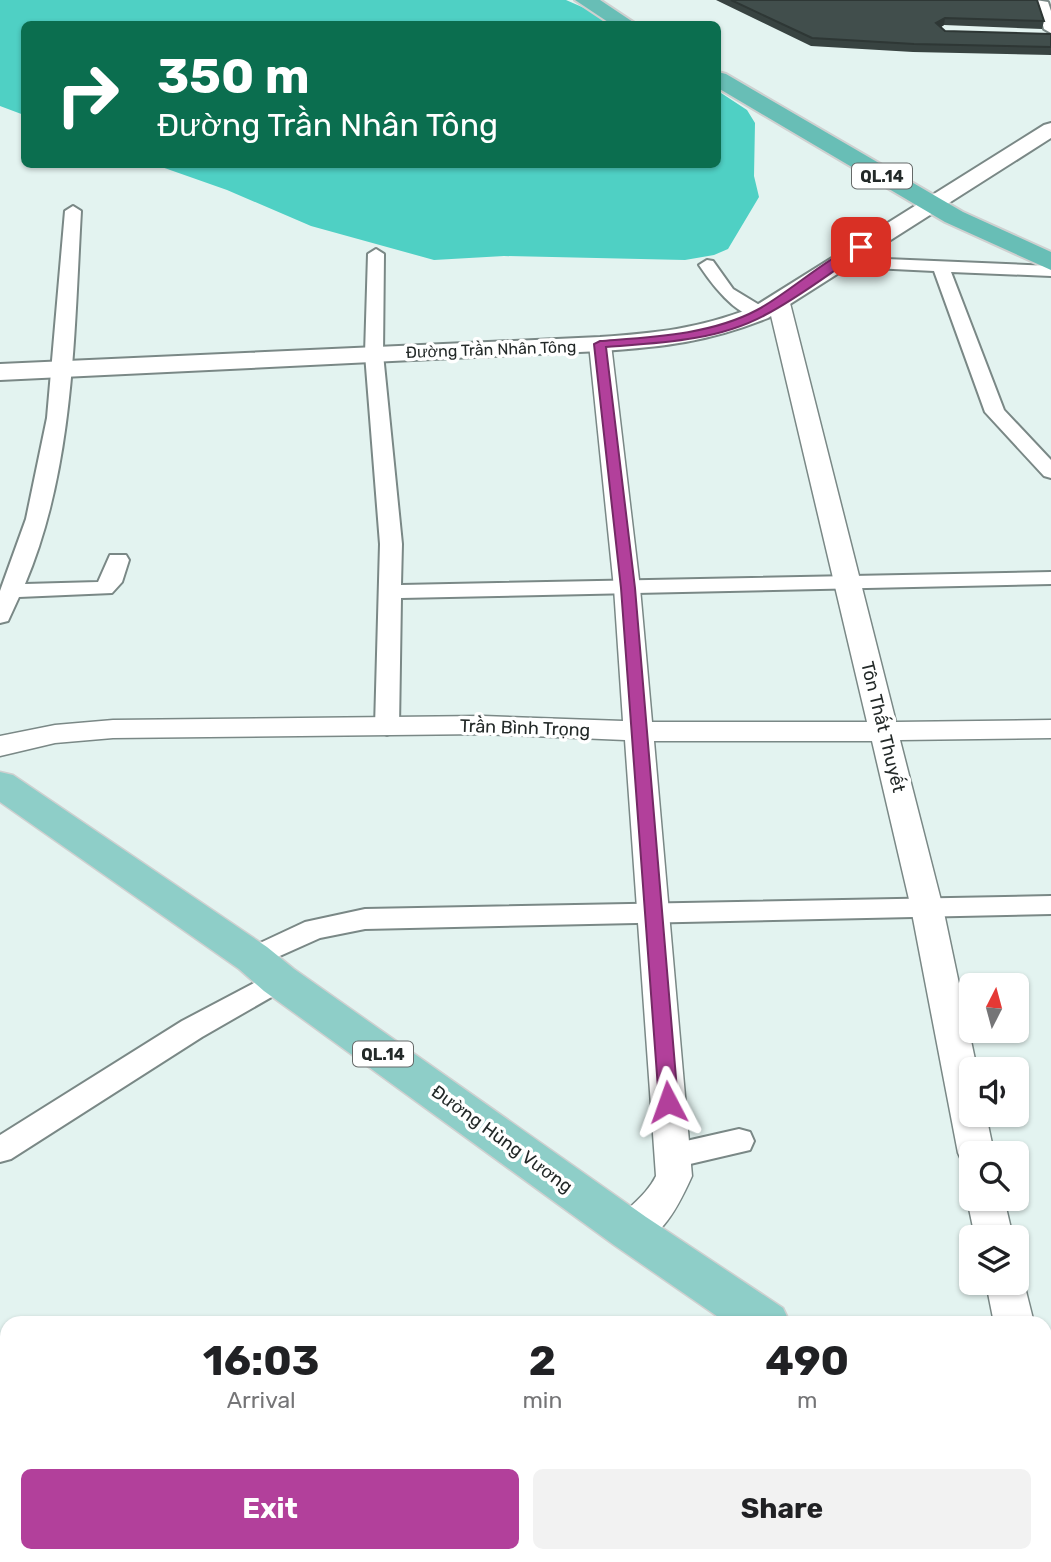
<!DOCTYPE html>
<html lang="en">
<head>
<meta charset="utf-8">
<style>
	body { margin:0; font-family:Rubik,sans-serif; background:#f2f2f2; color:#202124; height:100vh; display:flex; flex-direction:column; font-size:26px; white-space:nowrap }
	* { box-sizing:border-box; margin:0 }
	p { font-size:23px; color:#757577 }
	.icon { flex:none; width:38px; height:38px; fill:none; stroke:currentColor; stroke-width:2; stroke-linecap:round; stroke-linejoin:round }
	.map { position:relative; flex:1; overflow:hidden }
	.side { position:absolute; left:0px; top:1316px; width:1052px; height:247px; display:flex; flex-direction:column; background:#fff; border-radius:21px 21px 0 0; box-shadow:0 2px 5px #0004 }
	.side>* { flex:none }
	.hud { position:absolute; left:21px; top:21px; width:700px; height:147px; border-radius:10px; box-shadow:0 2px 5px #0004; background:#0b6e4f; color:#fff; overflow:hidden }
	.needle { width:46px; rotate:6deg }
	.fabs { position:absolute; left:959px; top:973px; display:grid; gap:14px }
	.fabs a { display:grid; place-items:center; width:70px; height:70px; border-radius:10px; background:#fff; box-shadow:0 2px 5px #0004; font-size:35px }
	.pin { position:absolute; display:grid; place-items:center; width:60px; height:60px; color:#fff; margin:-30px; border-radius:14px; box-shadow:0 4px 10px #0006 }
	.me { position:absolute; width:77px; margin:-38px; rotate:356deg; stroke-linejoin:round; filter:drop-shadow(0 0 5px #0008) }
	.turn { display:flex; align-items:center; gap:24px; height:147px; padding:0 21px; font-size:32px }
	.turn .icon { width:91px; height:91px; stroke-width:2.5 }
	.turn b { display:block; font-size:49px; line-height:60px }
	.eta { display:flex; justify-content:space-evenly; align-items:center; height:119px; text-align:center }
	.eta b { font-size:42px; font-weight:700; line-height:49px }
	.cta { display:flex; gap:14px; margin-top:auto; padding:14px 21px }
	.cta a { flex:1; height:80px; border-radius:10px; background:#b2409b; color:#fff; font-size:28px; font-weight:700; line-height:80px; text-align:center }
	.cta a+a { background:#f2f2f2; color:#202124 }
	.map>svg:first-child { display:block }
	.water { fill:#4fd0c4 }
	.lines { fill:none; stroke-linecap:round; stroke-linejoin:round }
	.minor-casing { stroke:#7a8886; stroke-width:4 }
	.tertiary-casing { stroke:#7a8886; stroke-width:3 }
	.secondary-casing { stroke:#7a8886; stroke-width:4 }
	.primary-casing { stroke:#cfd0d0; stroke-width:3 }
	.trunk-casing { stroke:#cfd0d0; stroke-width:4 }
	.minor { fill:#fff; fill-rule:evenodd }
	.tertiary { fill:#fff; fill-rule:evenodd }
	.secondary { fill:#fff; fill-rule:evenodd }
	.primary { fill:#8ecec8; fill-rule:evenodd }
	.trunk { fill:#68beb6; fill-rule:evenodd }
	.wall { fill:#384341 }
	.shaded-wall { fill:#2e3735 }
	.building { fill:#414e4c; stroke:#2e3735; stroke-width:2 }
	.route { fill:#b2409b; stroke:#742a65; stroke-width:2 }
	.labels { text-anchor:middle; stroke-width:7; stroke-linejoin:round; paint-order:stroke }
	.shield { fill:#fff; stroke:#656968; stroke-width:2 }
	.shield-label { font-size:16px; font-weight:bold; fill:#232928 }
	.far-street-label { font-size:16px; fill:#232928; stroke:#fff }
	.street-label { font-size:18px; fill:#232928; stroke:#fff }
</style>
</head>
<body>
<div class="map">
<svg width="1051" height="1562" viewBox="0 0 1051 1562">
	<rect width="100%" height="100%" fill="#e3f3f0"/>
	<path class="water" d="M0,0h566l55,24h-597v91l-24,-9z
		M718,91l29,19 8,13 -1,53 5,21 -31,52 -14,6 -29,5 -181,-4 -70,4 -123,-34 -84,-36 -71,-25 562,-1z"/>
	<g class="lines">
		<g class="minor-casing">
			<path id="minor" d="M1036,0l12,2 3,9v22l-7,-4z
				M73,206l8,5c-7,124 -7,257 -56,373l73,-2 12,-27h16l3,5 -7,22 -10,11 -93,4 -11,24 -8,2v-32l26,-72 21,-101 18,-207z
				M376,249l8,5 -1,100 19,190 -1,41 650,-13v12l-650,14 -2,129 -4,5 -8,3 -8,-3 -4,-5 5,-183 -15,-190 3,-100z
				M838,257l213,9v10l-100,-4 53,138 47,50v18l-7,-2 -59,-64 -51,-141 -102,-5 -2,-4z
				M707,260l6,1 20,28 33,20 3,4 -3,4c-26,6 -55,-34 -67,-52z
				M1051,896v18l-686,15 -45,9 -67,30 -10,-3 -4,-7 4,-7 62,-29 60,-13z
				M279,970l10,3 4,7 -4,7 -87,50 -191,122 -11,3v-27l182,-114z
				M739,1129l11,3 4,9 -4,9 -77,18 -11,-3 -4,-9 4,-9 11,-3z
				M427,1556h37l-3,6h-37z"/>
		</g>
		<g class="tertiary-casing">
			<path id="tertiary" d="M779,297l8,1 3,5 106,419 155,-2v18l-151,2 43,168 34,161h-6v46h15l8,38h-23v13l-8,-2 -5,-11 -47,-245 -39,-167h-218l38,435c-13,29 -37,80 -75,66l-6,-11c10,-21 34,-32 45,-55l-31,-436 -142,-6 -370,4 -58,5 -55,13v-20l55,-11 58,-5 370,-4 140,5 -9,-133 -25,-244 3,-5h16l3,5 29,244 12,134h215l-99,-419 3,-5z
				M971,1191v8h33l9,38h-38l-8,-38z
				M1017,1270l7,13 10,40h-40l-8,-40h31z"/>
		</g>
		<g class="secondary-casing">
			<path id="secondary" d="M1051,123v15l-283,180c-60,24 -104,29 -168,33l-600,29v-16l600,-27c57,-4 97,-8 152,-29l292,-183z"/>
		</g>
		<g class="primary-casing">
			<path id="primary" d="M0,772l13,3 254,172 27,22 352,248 137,91 7,15h-63l-113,-78 -350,-254 -25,-22 -239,-167z
				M1045,1499l6,3v54l-6,-3z"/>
		</g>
		<g class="trunk-casing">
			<path id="trunk" d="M575,0h25l36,24h-25z
				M718,72l8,2 237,138 88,40v18l-106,-48 -227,-134z"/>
		</g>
		<use href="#minor" class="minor"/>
		<use href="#tertiary" class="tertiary"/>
		<use href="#secondary" class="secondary"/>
		<use href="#primary" class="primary"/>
		<use href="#trunk" class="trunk"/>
	</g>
	<path class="wall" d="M716,0h321l7,21 -2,8 -98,-4 -3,2 4,4 106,3v21l-138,-3 -102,-6z"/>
	<path class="shaded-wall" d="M945,18l-1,7 -9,6 1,-8z"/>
	<path class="building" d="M731,0h306l7,21 -99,-3 -9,5 9,8 106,3v13l-137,-3 -102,-6z"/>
	<path class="route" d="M861,244l4,1v5c-33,21 -65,47 -100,65 -48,26 -106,28 -159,32l29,241 43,514 -3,6 -7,2 -6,-2 -3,-6 -38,-514 -27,-244 6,-3c52,-4 110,-6 157,-31 32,-17 72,-55 104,-66z"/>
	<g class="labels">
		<g class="shield">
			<rect x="852" y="163.5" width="60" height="25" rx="5"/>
			<rect x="353" y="1041.5" width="60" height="25" rx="5"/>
		</g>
		<g class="shield-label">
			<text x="882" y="182">QL.14</text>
			<text x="383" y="1060">QL.14</text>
		</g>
		<g class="far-street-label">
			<text transform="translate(491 349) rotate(-2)" y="6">Đường Trần Nhân Tông</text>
		</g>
		<g class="street-label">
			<text transform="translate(883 727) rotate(76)" y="6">Tôn Thất Thuyết</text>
			<text transform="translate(525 728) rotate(2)" y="6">Trần Bình Trọng</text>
			<text transform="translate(502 1139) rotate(36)" y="6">Đường Hùng Vương</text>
		</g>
	</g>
</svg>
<div class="fabs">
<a><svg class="needle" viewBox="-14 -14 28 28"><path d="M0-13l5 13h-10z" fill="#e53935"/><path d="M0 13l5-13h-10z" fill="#757577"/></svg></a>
<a><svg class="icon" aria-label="sound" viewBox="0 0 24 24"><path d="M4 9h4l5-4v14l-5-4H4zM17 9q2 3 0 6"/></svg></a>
<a><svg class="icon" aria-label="search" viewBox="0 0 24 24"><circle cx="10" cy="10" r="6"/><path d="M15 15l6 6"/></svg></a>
<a><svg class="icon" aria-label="layers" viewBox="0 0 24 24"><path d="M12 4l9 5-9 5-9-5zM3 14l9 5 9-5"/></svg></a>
</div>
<div class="pin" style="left:861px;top:247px;background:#d93025"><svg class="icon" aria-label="arrive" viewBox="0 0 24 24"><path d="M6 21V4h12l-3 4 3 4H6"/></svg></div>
<svg class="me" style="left:668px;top:1102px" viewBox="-20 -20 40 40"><path d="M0-17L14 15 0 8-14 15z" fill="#b2409b" stroke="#fff" stroke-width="4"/></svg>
<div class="hud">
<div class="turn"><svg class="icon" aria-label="right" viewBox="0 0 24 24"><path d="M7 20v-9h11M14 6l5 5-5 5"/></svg><div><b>350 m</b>Đường Trần Nhân Tông</div></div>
</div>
<section class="side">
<div class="eta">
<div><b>16:03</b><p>Arrival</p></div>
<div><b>2</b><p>min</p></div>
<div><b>490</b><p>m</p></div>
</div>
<div class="cta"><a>Exit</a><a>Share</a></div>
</section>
</div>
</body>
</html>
